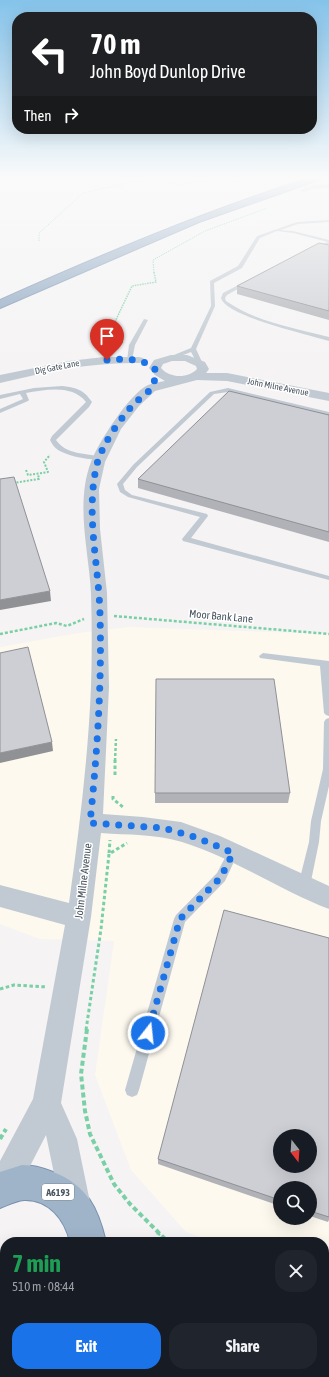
<!DOCTYPE html>
<html lang="en">
<head>
<meta charset="utf-8">
<style>
	body { margin:0; font-family:"Asap Condensed",sans-serif; background:#20242c; color:#f1f3f6; height:100vh; display:flex; flex-direction:column; font-size:15px; white-space:nowrap }
	* { box-sizing:border-box; margin:0 }
	p { font-size:13px; color:#9ea1a6 }
	.icon { flex:none; width:22px; height:22px; fill:none; stroke:currentColor; stroke-width:2; stroke-linecap:round; stroke-linejoin:round }
	.map { position:relative; flex:1; overflow:hidden }
	.panel { position:absolute; left:0px; top:1237px; width:329px; height:140px; display:flex; flex-direction:column; background:#171b24; border-radius:16px 16px 0 0; box-shadow:0 4px 16px #0002 }
	.panel>* { flex:none }
	.banner { position:absolute; left:12px; top:12px; width:305px; height:122px; border-radius:16px; box-shadow:0 4px 16px #0002; background:#202124; color:#fff; overflow:hidden }
	.needle { width:26px; rotate:163deg }
	.fabs { position:absolute; left:273px; top:1129px; display:grid; gap:8px }
	.fabs a { display:grid; place-items:center; width:44px; height:44px; border-radius:50%; background:#171b24; box-shadow:0 4px 16px #0002; font-size:20px }
	.pin { position:absolute; display:grid; place-items:center; width:34px; height:34px; color:#fff; margin:-41px -17px; border-radius:50% 50% 50% 0; rotate:-45deg; box-shadow:0 0 4px #0007 }
	.pin .icon { rotate:45deg }
	.me { position:absolute; width:44px; margin:-22px; rotate:16deg; stroke-linejoin:round; filter:drop-shadow(0 0 3px #0008) }
	.turn { display:flex; align-items:center; gap:14px; height:84px; padding:0 12px; font-size:18px }
	.turn .icon { width:52px; height:52px; stroke-width:2.5 }
	.turn b { display:block; font-size:28px; line-height:34px }
	.then { display:flex; align-items:center; height:38px; padding:0 12px; background:#0003; gap:8px; font-size:15px }
	.round { display:grid; place-items:center; flex:none; width:42px; height:42px; border-radius:16px; background:#20242c }
	.head { display:flex; align-items:center; justify-content:space-between; height:68px; padding:0 12px }
	h1 { font-size:24px; font-weight:700; line-height:30px; color:#1e9e55 }
	.action { display:flex; gap:8px; margin-top:auto; padding:8px 12px }
	.action a { flex:1; height:46px; border-radius:16px; background:#1a73e8; color:#fff; font-size:16px; font-weight:700; line-height:46px; text-align:center }
	.action a+a { background:#20242c; color:#f1f3f6 }
	.map>svg:first-child { display:block }
	.commercial { fill:#fdf9ef; fill-rule:evenodd }
	.lines { fill:none; stroke-linecap:round; stroke-linejoin:round }
	.trunk-casing { stroke:#7690ad; stroke-width:2 }
	.motorway-casing { stroke:#7690ad; stroke-width:2 }
	.path-far5 { stroke:#7ad0a6; stroke-width:1; stroke-dasharray:1.5 1; stroke-linecap:butt }
	.path-far4 { stroke:#7ad0a6; stroke-width:1.5; stroke-dasharray:1.5 1; stroke-linecap:butt }
	.path-far3 { stroke:#7ad0a6; stroke-width:2; stroke-dasharray:2 1.5; stroke-linecap:butt }
	.path-far2 { stroke:#7ad0a6; stroke-width:2.5; stroke-dasharray:3 2; stroke-linecap:butt }
	.path-far1 { stroke:#7ad0a6; stroke-width:3; stroke-dasharray:3.5 2.5; stroke-linecap:butt }
	.path { stroke:#7ad0a6; stroke-width:4; stroke-dasharray:5 3; stroke-linecap:butt }
	.service { fill:#c1cad2; fill-rule:evenodd }
	.minor { fill:#c1cad2; fill-rule:evenodd }
	.trunk { fill:#9fb4c9; fill-rule:evenodd }
	.motorway { fill:#8ba5c1; fill-rule:evenodd }
	.wall { fill:#b0b2b7 }
	.shaded-wall { fill:#909195 }
	.building { fill:#cdcfd5; stroke:#909195; fill-rule:evenodd }
	.route { stroke:#1a73e8; stroke-width:7; stroke-dasharray:0 12.6 }
	.labels { text-anchor:middle; stroke-width:3; stroke-linejoin:round; paint-order:stroke }
	.far-street-label { font-size:9px; fill:#4a5661; stroke:#fff }
	.shield { fill:#fff; stroke:#808990; stroke-width:1 }
	.shield-label { font-size:10px; font-weight:bold; fill:#4a5661 }
	.street-label { font-size:11px; fill:#4a5661; stroke:#fff }
</style>
</head>
<body>
<div class="map">
<svg width="329" height="1377" viewBox="0 0 329 1377">
	<rect width="100%" height="100%" fill="#f5f3f3"/>
	<path class="commercial" d="M129,627l200,7v649l-5,-2v-39h-109l-29,-10 -55,-62 -36,-95 19,-134 -74,-2 -40,-15v-277l78,-14zM280,1136h30v30h-30zM280,1188h30v30h-30z"/>
	<g class="lines">
		<g class="trunk-casing">
			<path id="trunk" d="M22,1165c11,0 21,3 31,7 34,13 45,36 53,70h-36c-5,-22 -21,-43 -46,-42 -9,1 -16,5 -24,8v-36z
				M0,1334h5v38h4l-9,2z
				M324,1351l5,2v24h-23l-2,-5h20z"/>
		</g>
		<g class="motorway-casing">
			<path id="motorway" d="M309,178h11l-1,2 -120,42 -199,86v-8c101,-45 203,-88 309,-122z"/>
		</g>
		<path class="path-far5" d="M223,178l16,2 16,-2
			M168,183l13,2 35,-7
			M39,241v-8l44,-40 67,-15
			M154,273l-1,-13 52,-29 62,-23"/>
		<path class="path-far4" d="M123,343l-5,-4 -5,-13 19,-40 24,-4 -2,-10"/>
		<path class="path-far3" d="M26,470l2,5 20,-3 -4,-10 6,-7
			M13,483l26,-4 -1,-5"/>
		<path class="path-far2" d="M114,616l215,18
			M0,634l56,-11 11,3 17,-7
			M115,761l1,-22"/>
		<path class="path-far1" d="M115,775v-15
			M113,796v3l10,8
			M109,853l1,-13
			M0,989l14,-4 33,2
			M86,1030l15,-101 8,-75 18,-11"/>
		<path class="path" d="M87,1029l-6,45 4,37 5,23 24,50 16,20 38,38
			M0,1139l6,-10
			M154,1242l5,-9
			M324,1321l5,2
			M191,1372l13,5
			M83,1377l6,-5"/>
		<path class="service" d="M329,220v2l-31,2 -17,6 12,1 36,9v4l-16,5 -2,-1 17,-6 -35,-9 -16,-2 -17,7 -18,30 -28,15 1,23 -19,43 6,13 -1,1h-4l-6,-11 -18,7h-4v-2l22,-9 20,-42 -1,-25 28,-15 19,-30 40,-14z
			M248,280l2,2 -23,13 -2,3 1,3c30,21 69,27 103,36v4c-19,-6 -104,-25 -108,-43l2,-5z
			M144,319l4,1 -13,25 -3,15 -5,1 2,-16z
			M62,386c15,2 21,3 30,16l-3,5 -33,33c10,15 30,13 46,17v2c-10,2 -35,-3 -44,-9 -4,-3 -6,-6 -8,-10l2,-4 34,-34c-14,-18 -41,-12 -60,-9l3,7 -1,1 -28,12v-4l23,-10 -3,-5 -20,5v-4l34,-7z
			M228,388l101,24v4l-93,-23 -8,-1 -14,2 -77,73 -14,17 2,6 7,5 75,19 1,2 -17,22 138,38v4l-146,-39 -1,-2 18,-22 -72,-20 -8,-5 -3,-8 16,-19 77,-73z
			M263,653l66,8v55l-3,-1 -2,-2 -4,-47 -60,-8 -1,-2z
			M329,718v68l-8,35 -2,21 -9,44 -2,4 -4,1 -4,-1 -2,-4 11,-44 2,-21 12,-52 1,-47 2,-3z
			M233,848l4,2 1,3 -13,28 -40,41 -46,168 -2,5 -5,2 -5,-2 -2,-5 49,-171 2,-4 41,-42 12,-23z"/>
		<path class="minor" d="M329,184v4l-15,1 -11,3 -4,-2 14,-5z
			M171,355h16l18,7 4,7 -3,4h21l102,20v8l-102,-20 -30,-1 -42,11 -16,15 -18,23 -16,33 -6,27 1,40 7,64 2,94 -6,127 40,3 38,5 39,14 109,50v23c-50,-19 -95,-51 -147,-67 -25,-8 -55,-7 -81,-9l-10,84 -30,186 16,36 14,68 -4,11 -11,4 -11,-4 -4,-11 -15,-72 -34,66 -12,4v-44l33,-62 32,-174 -65,-18v-22l69,18c10,-72 19,-144 22,-216 1,-31 1,-63 0,-94 -2,-42 -16,-89 0,-131 7,-19 39,-69 57,-77 5,-2 12,-3 17,-4l-10,-6 -6,-7 5,-8zM172,361h13l11,5 1,3c-9,10 -28,9 -36,-1l2,-4z
			M104,357h35l4,1 2,2 -2,2 -4,1c-48,-1 -93,9 -139,20v-8l69,-14z
			M19,1372h34l-2,5h-34z"/>
		<use href="#trunk" class="trunk"/>
		<use href="#motorway" class="motorway"/>
	</g>
	<path class="wall" d="M329,245v75l-92,-26v-8z
		M329,415v127l-191,-54v-9z
		M155,793h135l-2,10h-133z
		M329,938v282l-1,2 -18,-6v-28h-30v18l-122,-42v-5z"/>
	<path class="shaded-wall" d="M50,591l1,10 -51,9v-10z
		M52,742l1,9 -53,12v-10z"/>
	<path class="building" d="M319,243l10,2v66l-92,-25z
		M229,391l100,24v117l-191,-53z
		M14,477l36,114 -50,9v-121z
		M28,647l24,95 -52,11v-100z
		M156,679h118l16,114h-135z
		M224,910l105,28v279l-19,-6v-23h-30v12l-122,-41zM280,1136h30v30h-30z"/>
	<linearGradient id="sky" x2="0" y2="1"><stop stop-color="#85c3ea"/><stop offset="0.48" stop-color="#fafafa"/><stop offset="1" stop-color="#fafafa" stop-opacity="0"/></linearGradient>
	<rect width="329" height="370" fill="url(#sky)"/>
	<g class="lines">
		<path class="route" d="M107,360c17,-1 40,-3 50,12 -2,5 -3,13 -6,17 -5,5 -11,9 -16,14 -14,14 -33,42 -38,61 -12,50 2,101 3,151 2,69 -3,139 -10,208l74,5 34,10 35,15 -12,24 -41,42 -32,114"/>
	</g>
	<g class="labels">
		<g class="far-street-label">
			<text transform="translate(57 367) rotate(-11)" y="3">Dig Gate Lane</text>
			<text transform="translate(278 387) rotate(11)" y="3">John Milne Avenue</text>
		</g>
		<rect class="shield" x="42" y="1184" width="32" height="16" rx="3"/>
		<g class="shield-label">
			<text x="58" y="1196">A6193</text>
		</g>
		<g class="street-label">
			<text transform="translate(221 616) rotate(5)" y="4">Moor Bank Lane</text>
			<text transform="translate(83 881) rotate(-83)" y="4">John Milne Avenue</text>
		</g>
	</g>
</svg>
<div class="fabs">
<a><svg class="needle" viewBox="-14 -14 28 28"><path d="M0-13l5 13h-10z" fill="#e53935"/><path d="M0 13l5-13h-10z" fill="#9ea1a6"/></svg></a>
<a><svg class="icon" aria-label="search" viewBox="0 0 24 24"><circle cx="10" cy="10" r="6"/><path d="M15 15l6 6"/></svg></a>
</div>
<div class="pin" style="left:107px;top:360px;background:#d93025"><svg class="icon" aria-label="arrive" viewBox="0 0 24 24"><path d="M6 21V4h12l-3 4 3 4H6"/></svg></div>
<svg class="me" style="left:148px;top:1033px" viewBox="-20 -20 40 40"><circle r="17" fill="#1a73e8" stroke="#fff" stroke-width="3"/><path d="M0-11L8 9 0 5-8 9z" fill="#fff"/></svg>
<div class="banner">
<div class="turn"><svg class="icon" aria-label="left" viewBox="0 0 24 24"><path d="M17 20v-9H6M10 6l-5 5 5 5"/></svg><div><b>70 m</b>John Boyd Dunlop Drive</div></div>
<div class="then">Then<svg class="icon" aria-label="right" viewBox="0 0 24 24"><path d="M7 20v-9h11M14 6l5 5-5 5"/></svg></div>
</div>
<section class="panel">
<div class="head"><div><h1>7 min</h1><p>510 m · 08:44</p></div><a class="round"><svg class="icon" aria-label="close" viewBox="0 0 24 24"><path d="M6 6l12 12M18 6L6 18"/></svg></a></div>
<div class="action"><a>Exit</a><a>Share</a></div>
</section>
</div>
</body>
</html>
